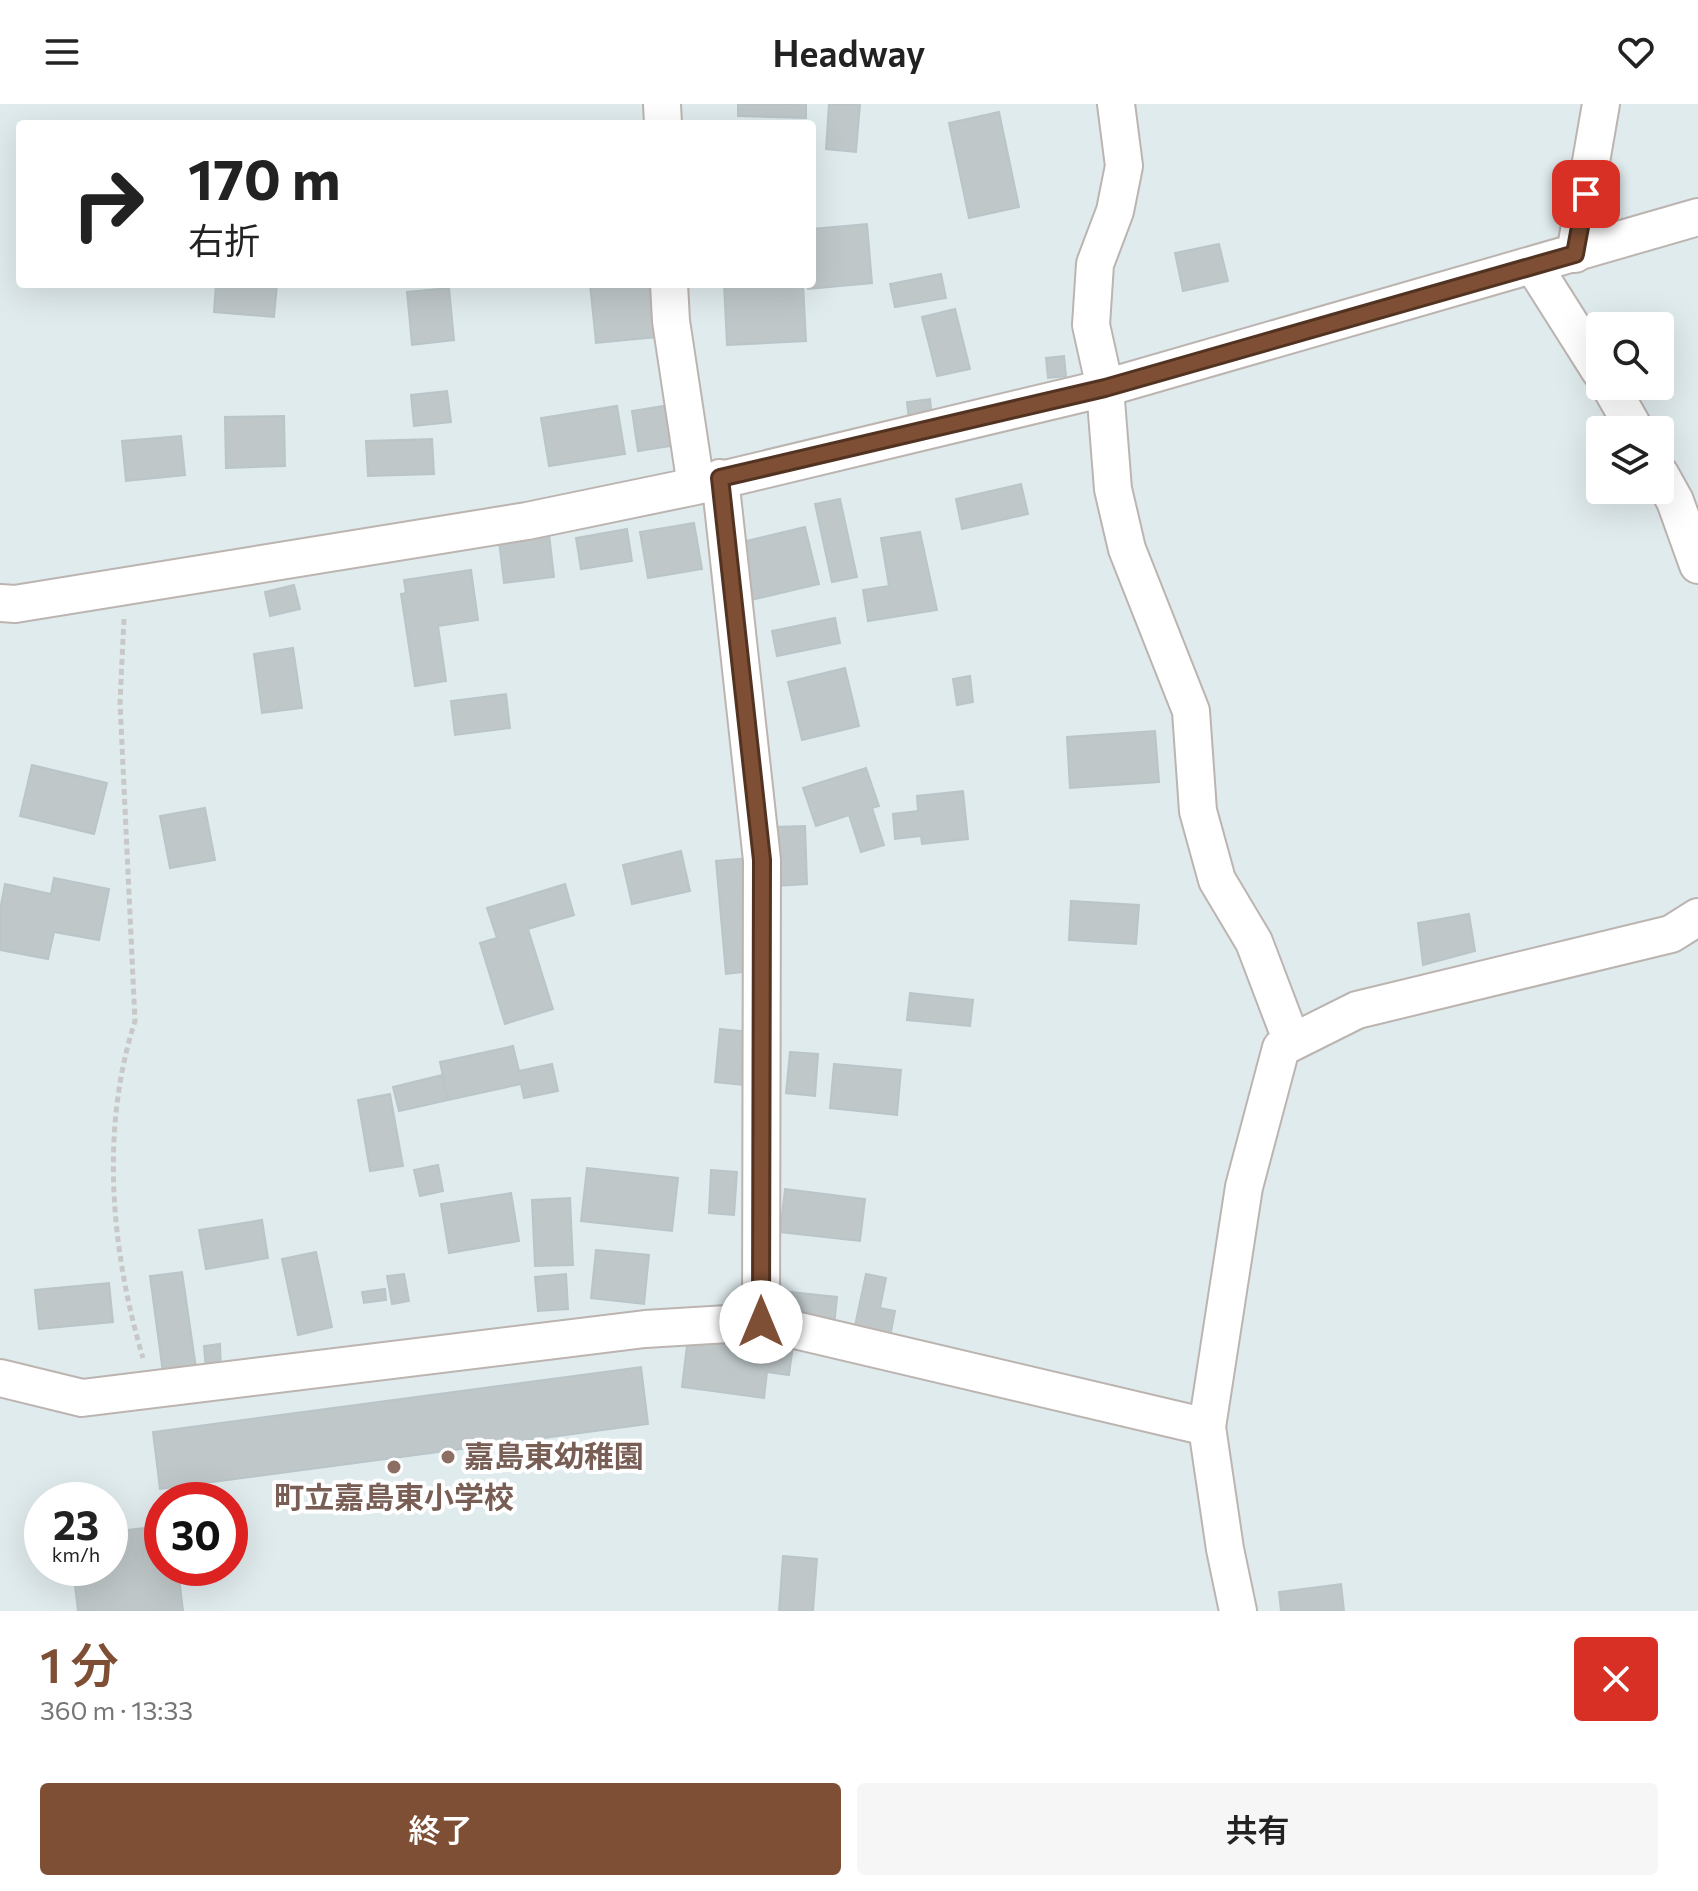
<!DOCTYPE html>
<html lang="ja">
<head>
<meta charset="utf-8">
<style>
	body { margin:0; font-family:Commissioner,"Noto Sans JP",sans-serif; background:#f6f6f6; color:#222; height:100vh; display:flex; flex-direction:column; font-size:30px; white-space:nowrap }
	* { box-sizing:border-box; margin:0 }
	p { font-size:26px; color:#767676 }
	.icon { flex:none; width:44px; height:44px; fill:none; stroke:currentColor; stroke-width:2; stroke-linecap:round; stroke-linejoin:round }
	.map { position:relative; height:1507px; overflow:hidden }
	.panel { display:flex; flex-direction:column; background:#fff; flex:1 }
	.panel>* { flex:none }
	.top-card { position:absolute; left:16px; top:16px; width:800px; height:168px; border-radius:8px; box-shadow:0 8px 32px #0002; background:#fff; color:#222; overflow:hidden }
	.tools { position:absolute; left:1586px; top:208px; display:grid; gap:16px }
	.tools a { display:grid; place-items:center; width:88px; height:88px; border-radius:8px; background:#fff; box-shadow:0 8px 32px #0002; font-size:40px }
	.speed { position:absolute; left:24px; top:1378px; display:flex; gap:16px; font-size:40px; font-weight:700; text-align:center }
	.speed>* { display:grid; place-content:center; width:104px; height:104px; border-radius:50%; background:#fff; box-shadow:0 8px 32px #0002; line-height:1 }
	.speed small { font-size:20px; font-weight:400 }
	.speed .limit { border:12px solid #d22; background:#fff; color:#111 }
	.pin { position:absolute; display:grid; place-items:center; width:68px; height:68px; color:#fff; margin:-34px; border-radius:16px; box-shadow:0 4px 12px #0006 }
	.me { position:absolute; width:88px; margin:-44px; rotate:0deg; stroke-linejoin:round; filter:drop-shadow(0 0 6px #0008) }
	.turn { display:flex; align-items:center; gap:28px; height:168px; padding:0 40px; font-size:36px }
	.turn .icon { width:104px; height:104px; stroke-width:2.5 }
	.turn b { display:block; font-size:56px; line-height:68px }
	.round { display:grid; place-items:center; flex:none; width:84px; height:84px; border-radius:8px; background:#f6f6f6 }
	.overview { display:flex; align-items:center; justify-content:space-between; height:136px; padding:0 40px }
	h1 { font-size:48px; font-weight:600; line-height:60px; color:#7e4f34 }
	.action { display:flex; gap:16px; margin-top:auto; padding:16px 40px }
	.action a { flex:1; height:92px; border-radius:8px; background:#7e4f34; color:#fff; font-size:32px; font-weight:600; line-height:92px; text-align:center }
	.action a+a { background:#f6f6f6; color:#222 }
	header { display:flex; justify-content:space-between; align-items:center; height:104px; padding:0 40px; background:#fff; font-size:36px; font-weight:600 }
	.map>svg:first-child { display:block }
	.building { fill:#bfc7c9; stroke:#b9c5c8; stroke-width:2 }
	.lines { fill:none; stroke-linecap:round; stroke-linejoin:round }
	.street-casing { stroke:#bcb4b0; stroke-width:40 }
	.path { stroke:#c8c8c8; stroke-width:5; stroke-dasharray:6 4; stroke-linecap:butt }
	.street { stroke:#fff; stroke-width:36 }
	.route-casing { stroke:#523322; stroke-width:20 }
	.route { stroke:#7e4f34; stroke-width:14 }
	.education-dot { fill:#8d6e63; stroke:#fff; stroke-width:3 }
	.labels { text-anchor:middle; stroke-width:8; stroke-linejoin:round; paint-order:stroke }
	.education-label { font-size:30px; font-weight:bold; fill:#785e54; stroke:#fff; text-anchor:start }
</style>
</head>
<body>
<header><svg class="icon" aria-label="menu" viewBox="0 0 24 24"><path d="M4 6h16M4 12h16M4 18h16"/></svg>Headway<svg class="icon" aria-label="heart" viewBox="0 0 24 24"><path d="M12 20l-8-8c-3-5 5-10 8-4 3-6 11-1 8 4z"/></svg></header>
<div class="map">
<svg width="1698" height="1507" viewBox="0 0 1698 1507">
	<rect width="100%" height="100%" fill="#e0ebed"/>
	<path class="building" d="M738,0h68v14l-68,-2z
		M829,0h31l-4,48 -30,-3z
		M999,8l20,95 -50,11 -20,-95z
		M867,120l5,59 -64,6 -1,-5h5v-55z
		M1219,140l9,37 -45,10 -8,-38z
		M941,170l5,24 -51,9 -5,-23z
		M216,180h61l-3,33 -60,-5z
		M590,180h61l6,53 -61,6z
		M724,180h79l3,57 -79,4z
		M449,184l5,52 -42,5 -5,-53z
		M955,205l15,60 -33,7 -15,-59z
		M1064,252l2,20 -18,2 -2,-20z
		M447,287l4,31 -37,4 -3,-31z
		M930,295l2,18 -23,4 -2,-19z
		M670,301l7,40 -39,6 -6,-40z
		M617,302l8,48 -76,12 -8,-48z
		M284,312l1,50 -59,2 -1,-51z
		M181,332l4,39 -59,6 -4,-40z
		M432,335l2,35 -66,2 -2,-35z
		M1021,380l7,30 -66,15 -6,-30z
		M840,395l17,78 -25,5 -17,-78z
		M694,419l8,46 -54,9 -8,-46z
		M805,423l14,57 -68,16 -13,-57z
		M627,425l5,32 -51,8 -5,-31z
		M920,428l17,78 -69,11 -5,-31 26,-4 -8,-48z
		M549,430l5,43 -50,6 -5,-42z
		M471,466l7,50 -40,6 8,55 -31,5 -14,-92 5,-1 -2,-13z
		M294,481l6,24 -30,7 -5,-24z
		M835,514l5,25 -63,13 -5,-25z
		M293,544l9,60 -40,5 -8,-59z
		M845,564l14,58 -57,14 -14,-58z
		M970,572l3,26 -16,3 -4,-26z
		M506,590l4,34 -55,7 -4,-34z
		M1155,627l4,51 -89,6 -3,-51z
		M32,661l75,18 -13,51 -74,-18z
		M866,664l13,38 -7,2 12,37 -23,7 -12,-37 -33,11 -13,-38z
		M963,687l5,48 -46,5 -1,-8 -26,3 -2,-25 25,-3 -1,-15z
		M205,704l10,52 -45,8 -10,-52z
		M805,722l2,58 -32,2 -2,-59z
		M681,747l9,40 -58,13 -9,-39z
		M750,754l10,112 -34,4 -10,-113z
		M54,774l55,11 -10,51 -45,-8 -6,27 -48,-9v-40l5,-26 46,10z
		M565,780l9,31 -46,14 25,80 -48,15 -25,-81 17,-5 -10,-30z
		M1071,797l68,4 -3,39 -67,-4z
		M1469,810l6,37 -52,14 -5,-42z
		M910,889l63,7 -3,26 -63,-6z
		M720,925l30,3 -6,53 -29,-3z
		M513,942l6,25 33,-7 6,27 -34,7 -3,-14 -73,16 -8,-38z
		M790,948l28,2 -3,42 -29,-3z
		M834,960l67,6 -4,45 -67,-7z
		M442,971l6,25 -49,11 -6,-24z
		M390,990l13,72 -33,5 -12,-71z
		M438,1061l5,26 -23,5 -6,-26z
		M587,1064l91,10 -6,53 -91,-10z
		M711,1066l26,2 -3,43 -25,-2z
		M785,1085l80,10 -5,42 -80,-9z
		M511,1089l8,48 -70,12 -8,-49z
		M570,1094l3,67 -38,1 -3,-66z
		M262,1116l6,38 -62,11 -7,-39z
		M596,1146l53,5 -5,49 -53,-6z
		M316,1148l16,75 -34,8 -16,-76z
		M182,1168l15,103 -33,5 -14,-104z
		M404,1170l5,27 -17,3 -5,-28z
		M566,1170l2,35 -30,2 -3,-34z
		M866,1170l20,4 -6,30 15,3 -6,31 -36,-7z
		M109,1179l4,39 -74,7 -4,-39z
		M385,1185l1,11 -22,3 -2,-11z
		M771,1186l66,7 -3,29 -67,-8z
		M688,1233l81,11 1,-5 23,2 -4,30 -22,-3 -3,26 -82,-11z
		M220,1240l1,25 -15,1 -2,-24z
		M641,1263l7,57 -488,65 -7,-57z
		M162,1422v42h16l5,43h-105l-5,-43h37v-36z
		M783,1452l34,3 -4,52h-34z
		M1341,1480l3,27h-63l-2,-19z"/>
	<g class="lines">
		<g class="street-casing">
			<path id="street" d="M662,0l1,20
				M1116,0l8,62 -9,45 -20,53 -4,61 14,63 8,101 14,60 64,162 7,100 19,69 37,62 38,100
				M1575,150l26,-150
				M1533,161l67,106
				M669,180l2,37 25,165
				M1610,282l25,44
				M1660,370l15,27 23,64
				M720,374l42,382 -1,462
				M0,499l15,1 512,-83 169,-35 409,-98 593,-171
				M0,1274l82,20 563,-69 116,-7 446,105
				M1238,1507l-13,-62 -18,-122 37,-240 37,-139 76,-38 314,-76 27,-17"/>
		</g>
		<path class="path" d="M124,515l-4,83 15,319c-35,108 -24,230 8,337"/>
		<use href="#street" class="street"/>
	</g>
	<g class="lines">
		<g class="route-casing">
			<path id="route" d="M761,1218l1,-462 -42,-382 385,-90 470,-134 11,-60"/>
		</g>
		<use href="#route" class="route"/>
	</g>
	<g class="education-dot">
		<circle cx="448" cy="1353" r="8"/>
		<circle cx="394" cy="1363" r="8"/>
	</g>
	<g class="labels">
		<g class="education-label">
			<text x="464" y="1363">嘉島東幼稚園</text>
			<text x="394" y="1404" text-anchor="middle">町立嘉島東小学校</text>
		</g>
	</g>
</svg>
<div class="tools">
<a><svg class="icon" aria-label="search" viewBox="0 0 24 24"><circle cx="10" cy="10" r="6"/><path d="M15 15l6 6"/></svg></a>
<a><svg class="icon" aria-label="layers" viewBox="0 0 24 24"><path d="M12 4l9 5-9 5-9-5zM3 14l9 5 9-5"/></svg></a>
</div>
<div class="speed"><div>23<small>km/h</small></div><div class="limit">30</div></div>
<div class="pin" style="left:1586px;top:90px;background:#d93025"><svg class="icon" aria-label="arrive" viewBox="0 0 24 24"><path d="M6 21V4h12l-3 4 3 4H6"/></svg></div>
<svg class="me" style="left:761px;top:1218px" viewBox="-20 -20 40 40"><circle r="19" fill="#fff"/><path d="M0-13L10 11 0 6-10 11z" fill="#7e4f34"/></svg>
<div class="top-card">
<div class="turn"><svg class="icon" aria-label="right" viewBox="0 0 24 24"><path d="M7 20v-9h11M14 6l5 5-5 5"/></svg><div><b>170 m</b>右折</div></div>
</div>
</div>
<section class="panel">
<div class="overview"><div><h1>1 分</h1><p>360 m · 13:33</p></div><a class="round" style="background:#d93025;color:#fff"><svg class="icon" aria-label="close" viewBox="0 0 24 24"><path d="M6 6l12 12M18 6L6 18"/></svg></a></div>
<div class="action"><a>終了</a><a>共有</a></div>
</section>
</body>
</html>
